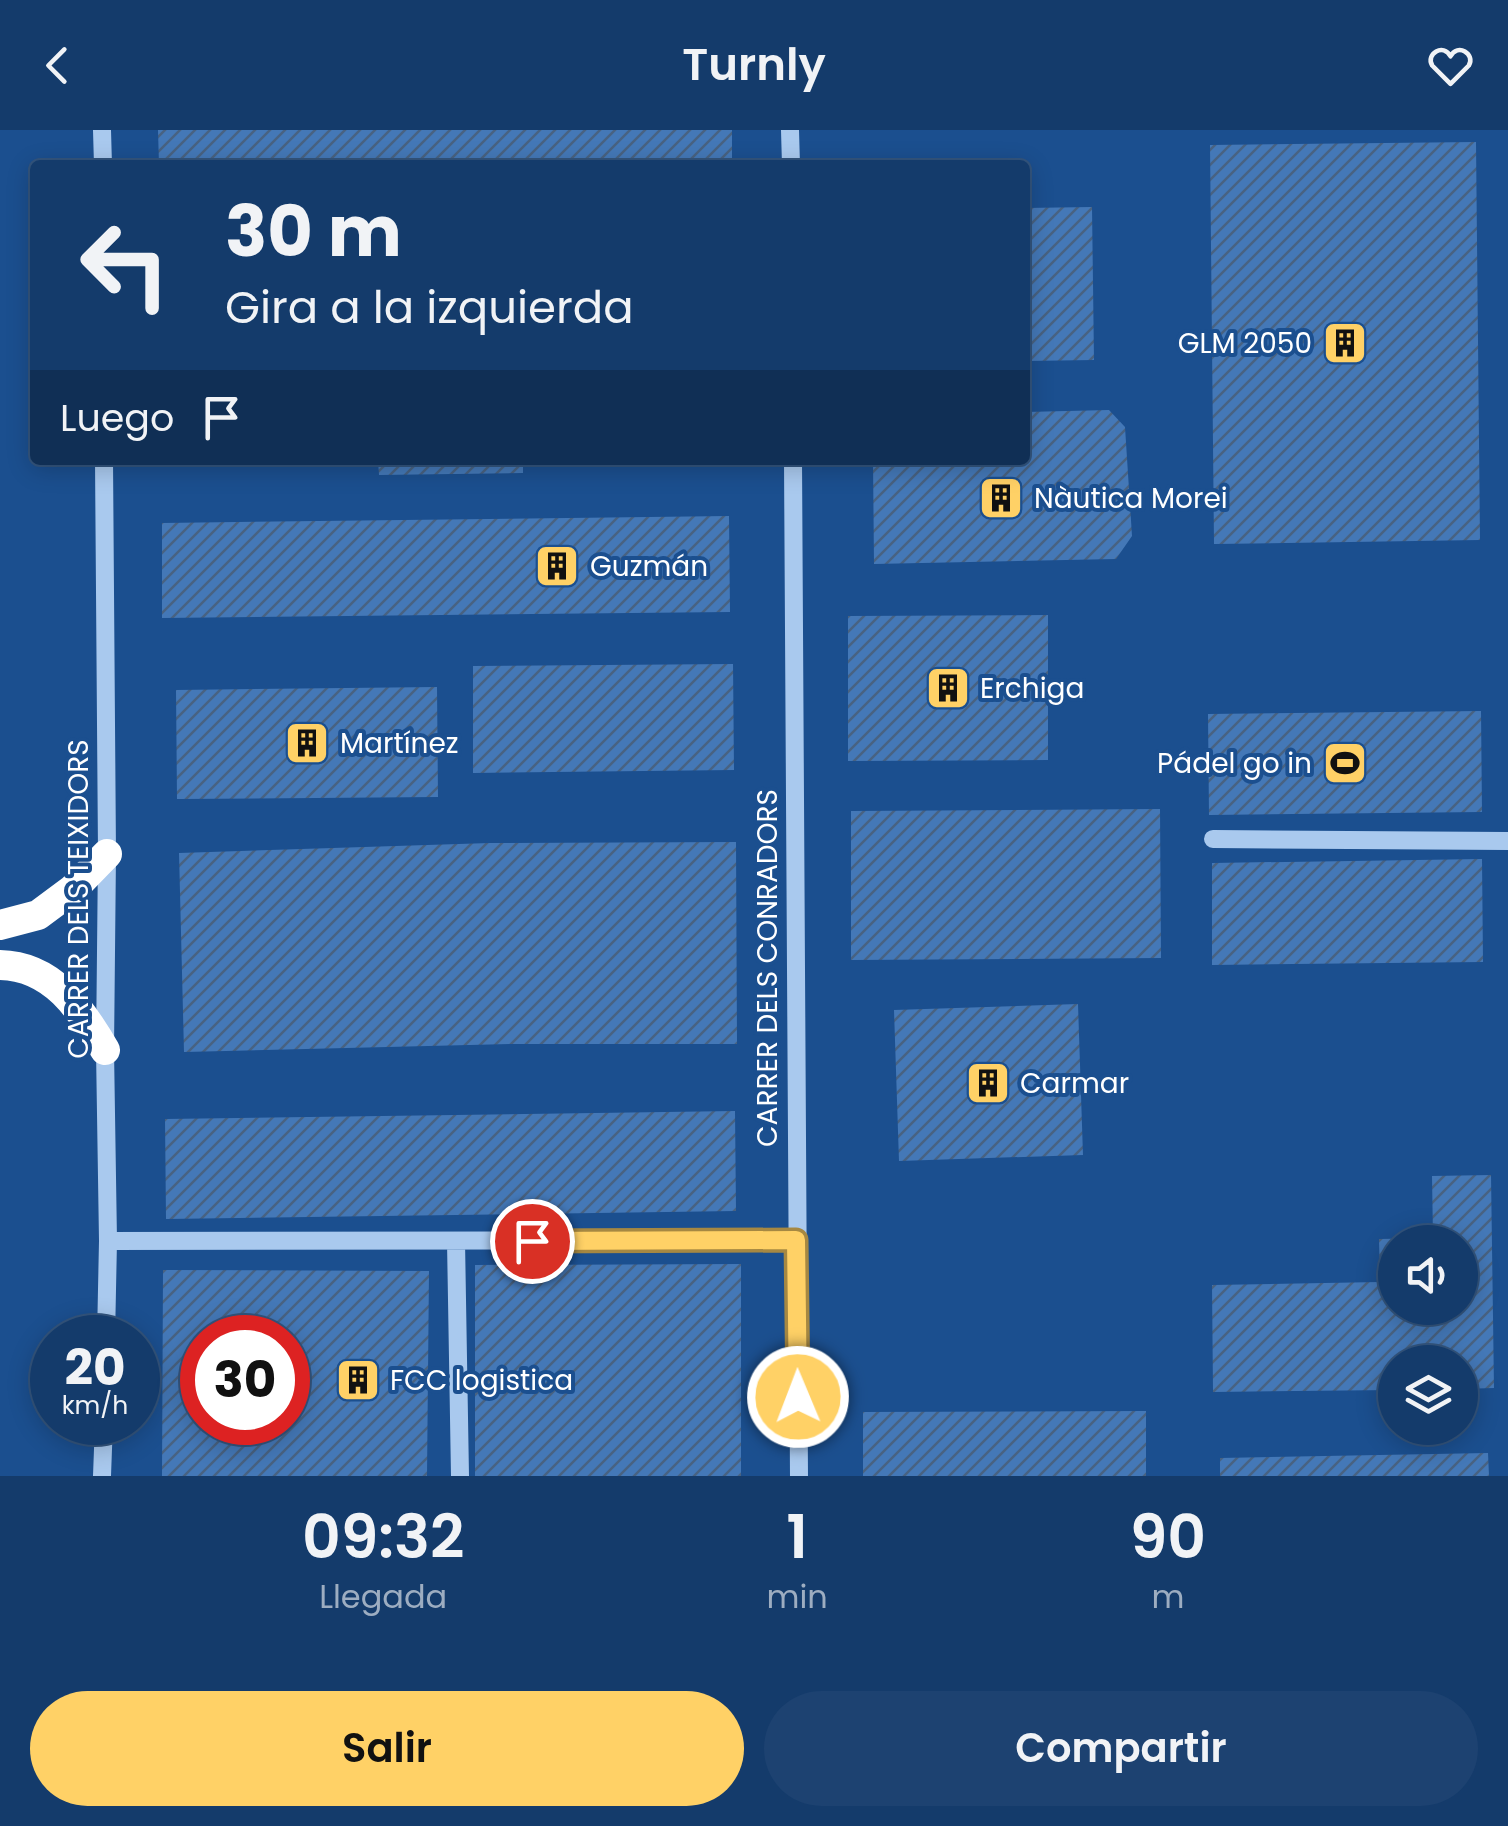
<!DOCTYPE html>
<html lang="es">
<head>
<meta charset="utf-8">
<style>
	body { margin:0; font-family:Poppins,sans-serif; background:#1d4271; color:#f1f3f6; height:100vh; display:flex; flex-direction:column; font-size:38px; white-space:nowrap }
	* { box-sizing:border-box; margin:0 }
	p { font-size:32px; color:#9dadc1 }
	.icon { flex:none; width:55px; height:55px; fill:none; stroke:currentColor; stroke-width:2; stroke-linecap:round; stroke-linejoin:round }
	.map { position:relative; height:1346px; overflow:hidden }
	.drawer { display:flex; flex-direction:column; background:#143b6b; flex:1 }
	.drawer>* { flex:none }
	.guide { position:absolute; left:30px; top:30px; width:1000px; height:305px; border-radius:10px; box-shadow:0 5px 25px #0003,0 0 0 2px #33557e; background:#143b6b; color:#f1f3f6; overflow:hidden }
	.fabs { position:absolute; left:1378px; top:1095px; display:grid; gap:20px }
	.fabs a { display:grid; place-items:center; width:100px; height:100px; border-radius:50%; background:#143b6b; box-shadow:0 5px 25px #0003,0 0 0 2px #33557e; font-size:50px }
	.speed { position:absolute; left:30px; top:1185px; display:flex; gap:20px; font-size:50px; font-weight:700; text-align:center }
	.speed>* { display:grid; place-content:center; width:130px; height:130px; border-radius:50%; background:#143b6b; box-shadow:0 5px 25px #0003,0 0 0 2px #33557e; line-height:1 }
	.speed small { font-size:25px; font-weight:400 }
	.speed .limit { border:15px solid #d22; background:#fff; color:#111 }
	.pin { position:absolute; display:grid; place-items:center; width:85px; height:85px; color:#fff; margin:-42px; border:5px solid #fff; border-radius:50%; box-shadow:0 2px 10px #0007 }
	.me { position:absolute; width:110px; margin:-55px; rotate:359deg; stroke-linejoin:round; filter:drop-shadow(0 0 8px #0008) }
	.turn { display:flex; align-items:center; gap:35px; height:210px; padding:0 30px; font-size:45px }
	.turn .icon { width:130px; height:130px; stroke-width:2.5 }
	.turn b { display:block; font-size:70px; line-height:85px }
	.then { display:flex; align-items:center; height:95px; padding:0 30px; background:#0003; gap:20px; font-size:38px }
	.eta { display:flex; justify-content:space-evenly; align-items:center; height:170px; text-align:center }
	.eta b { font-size:60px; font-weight:600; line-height:70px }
	.primary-button { display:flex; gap:20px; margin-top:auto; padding:20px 30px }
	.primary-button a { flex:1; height:115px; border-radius:60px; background:#ffd166; color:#111; font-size:40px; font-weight:600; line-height:115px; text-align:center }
	.primary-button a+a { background:#1d4271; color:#f1f3f6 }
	header { display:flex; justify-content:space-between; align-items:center; height:130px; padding:0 30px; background:#143b6b; font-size:45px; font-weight:600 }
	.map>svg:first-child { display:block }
	.building { fill:url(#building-hatch); fill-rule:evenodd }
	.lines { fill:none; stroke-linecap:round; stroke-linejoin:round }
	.minor { stroke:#a9c9ee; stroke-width:18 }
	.highway { stroke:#fff; stroke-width:30 }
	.route-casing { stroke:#a68842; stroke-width:25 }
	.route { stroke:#ffd166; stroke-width:18 }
	.labels { text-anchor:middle; stroke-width:8; stroke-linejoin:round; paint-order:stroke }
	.poi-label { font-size:28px; fill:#fff; stroke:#1b4f8f; text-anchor:start }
	.street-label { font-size:28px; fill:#fff; stroke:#1b4f8f }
</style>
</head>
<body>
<header><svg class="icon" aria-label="back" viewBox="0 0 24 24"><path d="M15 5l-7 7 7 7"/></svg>Turnly<svg class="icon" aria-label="heart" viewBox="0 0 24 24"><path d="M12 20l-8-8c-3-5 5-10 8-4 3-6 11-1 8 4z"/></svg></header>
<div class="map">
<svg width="1508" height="1346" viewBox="0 0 1508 1346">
	<defs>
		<pattern id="building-hatch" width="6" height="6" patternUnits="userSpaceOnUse" patternTransform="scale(2.5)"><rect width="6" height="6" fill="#4478b7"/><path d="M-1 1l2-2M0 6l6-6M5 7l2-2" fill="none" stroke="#486282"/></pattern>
	</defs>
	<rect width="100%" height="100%" fill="#1b4f8f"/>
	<path class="building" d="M158,0h574v35h-573z
		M1476,12l4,398 -266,4 -4,-399z
		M1092,77l2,153 -69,1v-153z
		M1109,280l16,17 7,109 -16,23 -242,5 -1,-104h152v-48z
		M378,330h145v13l-144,2z
		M729,386l1,96 -568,6v-95z
		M1048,485v145l-200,1v-145z
		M733,534l1,106 -261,3v-107z
		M437,557l1,110 -261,2 -1,-109z
		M1481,581l1,101 -273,3 -1,-101z
		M1160,679l1,149 -310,2v-149z
		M736,712l1,202h-224l-329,8 -5,-199 311,-10z
		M1482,729l1,103 -271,3v-102z
		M1078,874l5,151 -184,6 -5,-151z
		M735,981l1,100 -570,8 -1,-100z
		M1491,1045l3,213 -34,1v-27h-65v28l-182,2 -1,-107 168,-3 -1,-43 54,-1 -1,-62zM1395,1112h65v66h-65z
		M741,1134v212h-266v-211z
		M163,1140l266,1 -2,205h-265zM202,1208h86v84h-86z
		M1146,1281v65h-283v-64z
		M1488,1323l1,23h-269v-18z"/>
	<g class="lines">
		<path class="minor" d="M102,0l1,35
			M790,0l1,35
			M104,330l3,394 -2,196 3,191 -2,97
			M793,330l6,1016
			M1213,709l295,2
			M108,1111l688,-1
			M456,1111l4,235
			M102,1346l2,-54"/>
		<path class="highway" d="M0,795l38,-10 35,-26 34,-35
			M0,835c53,1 81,44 105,85"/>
	</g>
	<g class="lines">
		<g class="route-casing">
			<path id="route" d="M532,1111l264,-1 2,157"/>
		</g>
		<use href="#route" class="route"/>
	</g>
	<defs>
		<g id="building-square" transform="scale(2.25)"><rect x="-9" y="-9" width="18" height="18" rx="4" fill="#ffd166" stroke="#1b4f8f"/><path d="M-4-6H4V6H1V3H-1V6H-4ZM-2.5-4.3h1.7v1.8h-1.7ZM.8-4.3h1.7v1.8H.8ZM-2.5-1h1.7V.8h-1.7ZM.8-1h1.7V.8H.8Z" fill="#111"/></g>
		<g id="stadium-square" transform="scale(2.25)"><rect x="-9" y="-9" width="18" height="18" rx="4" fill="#ffd166" stroke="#1b4f8f"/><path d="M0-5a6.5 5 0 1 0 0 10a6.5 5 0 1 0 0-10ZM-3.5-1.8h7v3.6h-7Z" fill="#111"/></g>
	</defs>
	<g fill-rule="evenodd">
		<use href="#building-square" x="1345" y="213"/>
		<use href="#building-square" x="1001" y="368"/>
		<use href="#building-square" x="557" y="436"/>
		<use href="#building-square" x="948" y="558"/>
		<use href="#building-square" x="307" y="613"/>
		<use href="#stadium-square" x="1345" y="633"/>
		<use href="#building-square" x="988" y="953"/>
		<use href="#building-square" x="358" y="1250"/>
	</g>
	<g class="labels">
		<g class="poi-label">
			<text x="1312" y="223" text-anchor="end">GLM 2050</text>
			<text x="1034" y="378">Nàutica Morei</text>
			<text x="590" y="446">Guzmán</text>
			<text x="980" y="568">Erchiga</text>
			<text x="340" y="623">Martínez</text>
			<text x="1312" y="643" text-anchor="end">Pádel go in</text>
			<text x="1020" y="963">Carmar</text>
			<text x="390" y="1260">FCC logistica</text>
		</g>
		<g class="street-label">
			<text transform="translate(78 769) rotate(-90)" y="10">CARRER DELS TEIXIDORS</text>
			<text transform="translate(767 838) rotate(-90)" y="10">CARRER DELS CONRADORS</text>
		</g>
	</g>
</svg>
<div class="fabs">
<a><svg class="icon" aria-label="sound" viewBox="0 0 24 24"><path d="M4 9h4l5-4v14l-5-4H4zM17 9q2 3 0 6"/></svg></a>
<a><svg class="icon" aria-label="layers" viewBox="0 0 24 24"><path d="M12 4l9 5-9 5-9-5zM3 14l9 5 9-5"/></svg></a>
</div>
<div class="speed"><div>20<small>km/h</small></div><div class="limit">30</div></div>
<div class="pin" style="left:532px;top:1111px;background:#d93025"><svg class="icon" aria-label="arrive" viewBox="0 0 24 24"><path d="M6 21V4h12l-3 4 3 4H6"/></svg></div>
<svg class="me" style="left:798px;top:1267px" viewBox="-20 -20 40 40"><circle r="17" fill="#ffd166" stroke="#fff" stroke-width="3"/><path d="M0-11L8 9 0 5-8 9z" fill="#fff"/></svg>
<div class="guide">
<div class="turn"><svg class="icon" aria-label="left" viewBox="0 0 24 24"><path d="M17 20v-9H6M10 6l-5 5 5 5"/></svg><div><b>30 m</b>Gira a la izquierda</div></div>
<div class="then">Luego<svg class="icon" aria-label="arrive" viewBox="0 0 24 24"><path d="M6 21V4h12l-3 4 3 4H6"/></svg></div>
</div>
</div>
<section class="drawer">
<div class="eta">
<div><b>09:32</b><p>Llegada</p></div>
<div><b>1</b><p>min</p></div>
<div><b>90</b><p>m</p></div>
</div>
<div class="primary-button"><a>Salir</a><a>Compartir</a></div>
</section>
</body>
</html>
